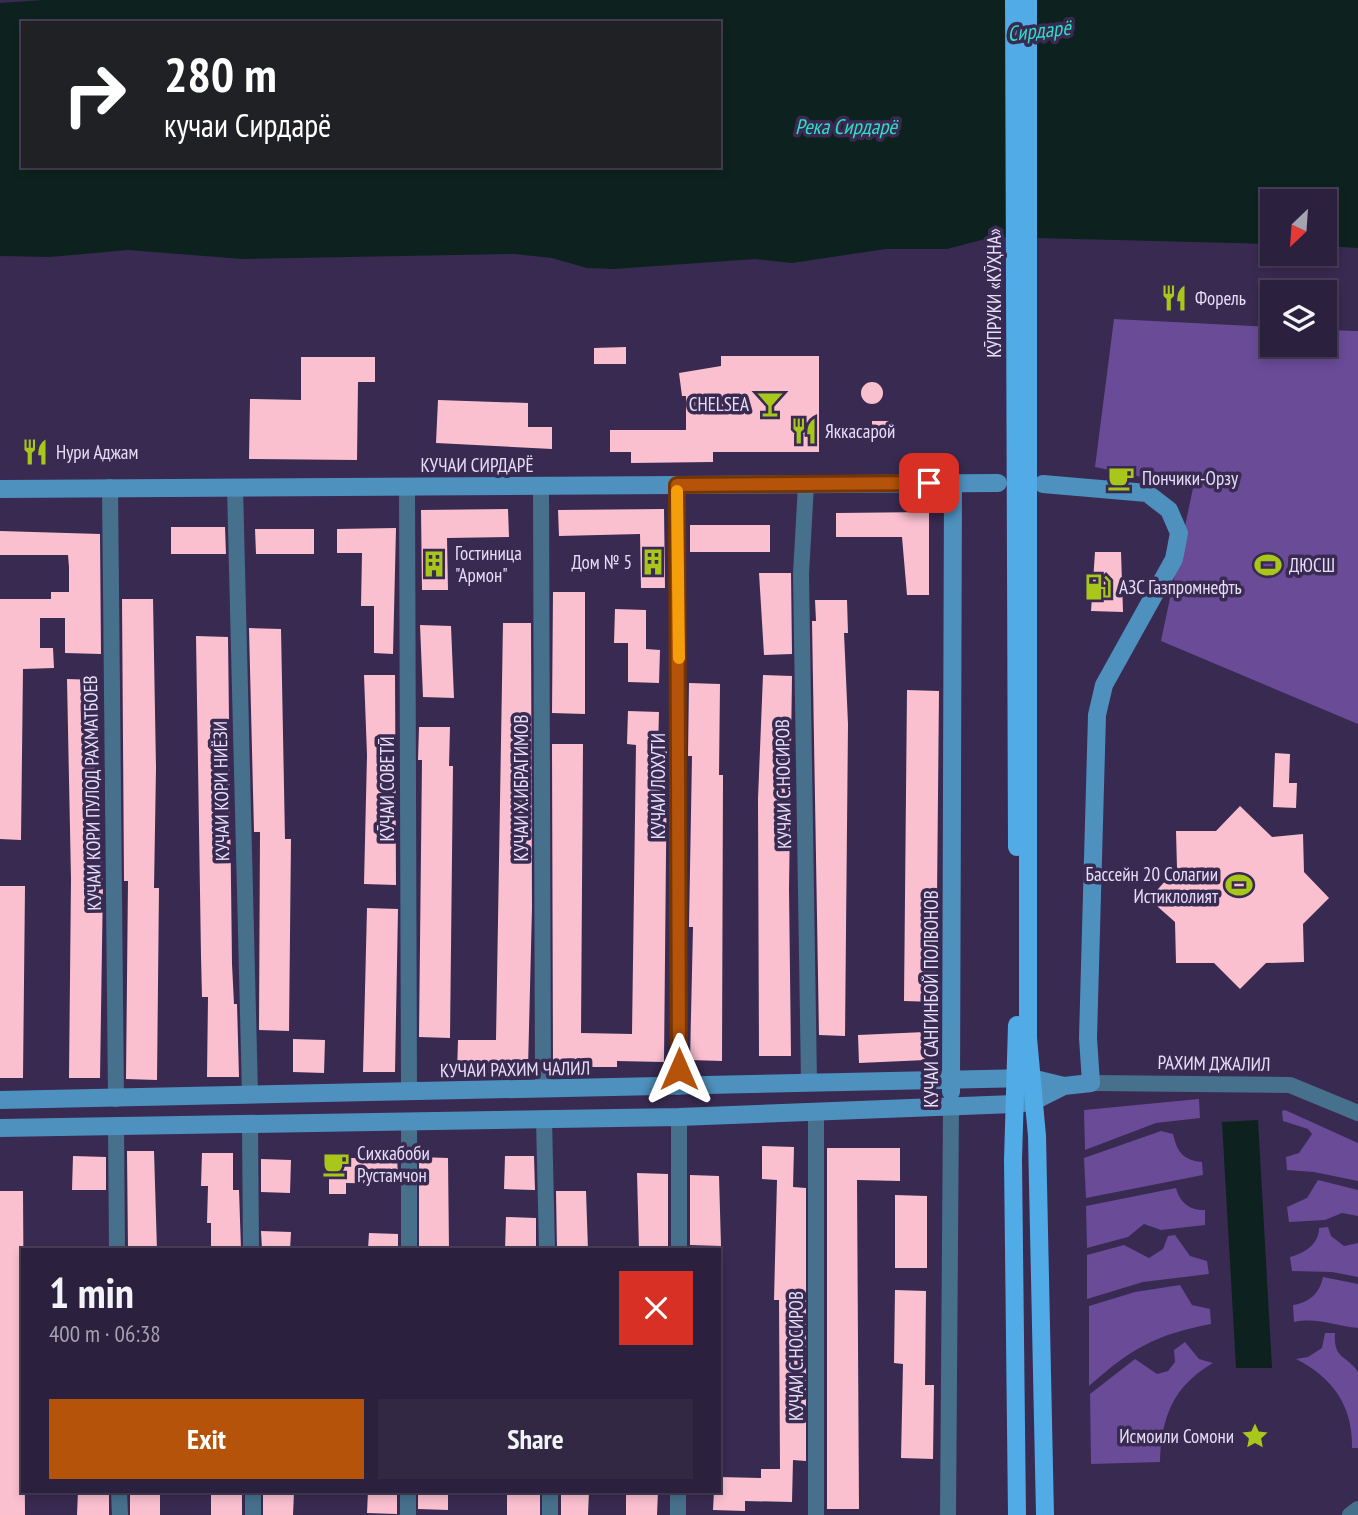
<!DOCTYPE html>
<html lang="en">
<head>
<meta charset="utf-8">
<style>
	body { margin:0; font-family:"PT Sans Narrow",sans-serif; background:#332844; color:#f1f3f6; height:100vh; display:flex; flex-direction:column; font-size:26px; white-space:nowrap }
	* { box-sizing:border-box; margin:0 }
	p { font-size:23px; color:#a6a3b0 }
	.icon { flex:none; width:38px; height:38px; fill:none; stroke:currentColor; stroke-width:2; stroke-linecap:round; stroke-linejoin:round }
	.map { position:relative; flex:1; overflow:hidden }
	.sheet { position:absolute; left:21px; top:1248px; width:700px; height:245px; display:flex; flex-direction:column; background:#2b203d; border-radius:0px; box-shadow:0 4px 10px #0003,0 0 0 2px #473e57 }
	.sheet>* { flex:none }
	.guide { position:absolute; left:21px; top:21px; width:700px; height:147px; border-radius:0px; box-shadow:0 4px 10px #0003,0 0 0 2px #473e57; background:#202124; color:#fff; overflow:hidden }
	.needle { width:46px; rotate:205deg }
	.buttons { position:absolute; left:1260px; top:189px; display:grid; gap:14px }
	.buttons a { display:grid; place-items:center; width:77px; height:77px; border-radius:0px; background:#2b203d; box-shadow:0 4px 10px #0003,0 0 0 2px #473e57; font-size:35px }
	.pin { position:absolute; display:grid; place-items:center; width:60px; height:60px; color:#fff; margin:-30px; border-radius:14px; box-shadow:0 4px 10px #0006 }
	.me { position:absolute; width:77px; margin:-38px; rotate:0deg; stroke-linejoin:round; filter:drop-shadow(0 0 5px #0008) }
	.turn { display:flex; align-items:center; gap:24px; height:147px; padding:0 28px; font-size:32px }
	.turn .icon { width:91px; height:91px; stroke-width:2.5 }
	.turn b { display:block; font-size:49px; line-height:60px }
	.round { display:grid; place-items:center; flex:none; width:74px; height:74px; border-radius:0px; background:#332844 }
	.headline { display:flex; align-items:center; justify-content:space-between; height:119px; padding:0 28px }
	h1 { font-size:42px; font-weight:700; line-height:52px }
	.action { display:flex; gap:14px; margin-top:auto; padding:14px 28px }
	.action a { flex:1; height:80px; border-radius:0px; background:#b45309; color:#fff; font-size:28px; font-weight:700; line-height:80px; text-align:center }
	.action a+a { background:#332844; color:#f1f3f6 }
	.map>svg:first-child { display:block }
	.green { fill:#694b97 }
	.water { fill:#0d221e; fill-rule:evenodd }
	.building { fill:#fac0d0 }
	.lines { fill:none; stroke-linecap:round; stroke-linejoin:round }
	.street { stroke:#47708d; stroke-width:16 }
	.secondary { stroke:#4e91bf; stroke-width:18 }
	.primary { stroke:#51abe6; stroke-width:18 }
	.route-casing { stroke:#753606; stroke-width:18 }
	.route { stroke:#b45309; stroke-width:12 }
	.slow { stroke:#f59e0b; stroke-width:12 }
	.labels { text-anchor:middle; stroke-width:7; stroke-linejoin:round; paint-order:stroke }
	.street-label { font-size:19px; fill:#e6def7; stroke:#392a51 }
	.poi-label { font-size:19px; fill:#e6def7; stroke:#392a51; text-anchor:start }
	.water-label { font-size:21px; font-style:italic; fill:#2fdec5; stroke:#392a51 }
</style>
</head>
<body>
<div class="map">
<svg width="1358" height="1515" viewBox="0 0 1358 1515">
	<rect width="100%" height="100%" fill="#392a51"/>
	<path class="green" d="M1114,319l158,8v18h53v-15l33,1v393l-197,-83 32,-153 -98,-21z
		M1199,1099l1,19 -44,5 -71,27 -1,-40z
		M1285,1110l73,33v38l-44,-9 -27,-2 -1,-13 13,-4 13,-19 -4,-5 -25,-8 -1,-10z
		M1161,1131l12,3c4,16 8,26 29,28l1,13 -117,23 -2,-40z
		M1318,1180l40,10v26l-16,-3 -17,7 -36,2 -2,-15 20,-9z
		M1176,1188c3,12 12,23 29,22v15l-44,5 -17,-6 -16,13 -41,11 -1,-42z
		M1328,1227l3,9 13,10 14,-3v34l-26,-5 -40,-1 -2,-14c15,-4 29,-13 29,-29z
		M1175,1235l15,21 17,5 2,13 -66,8 -56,17v-44l37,-10 25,13 14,-9 5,-13z
		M1323,1277l35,7v44c-21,-2 -42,-11 -64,-6l-1,-17c17,-3 26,-11 30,-28z
		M1180,1285l12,20 18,4 1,15c-56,11 -79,24 -122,62v-80l46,-14z
		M1325,1333h10c-2,27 12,22 23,39v76h-6c1,-42 -19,-70 -56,-89l12,-2 14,-9z
		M1185,1342l14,17 14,4c-40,23 -52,55 -53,99l-69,2 -1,-70 45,-35 22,15 11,-3 7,-9 -1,-12z"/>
	<path class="water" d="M44,0h1314v248l-33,-2v-45h-53v43l-279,-7 -46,12h-61l-94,14 -37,-4 -141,10 -27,-1 -35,-10 -38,-4 -272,5 -114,-9 -78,7 -50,-1v-253zM23,23h696v143h-696z
		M1258,1120l14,248h-36l-14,-246z"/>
	<path class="building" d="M626,347v17h-32v-16z
		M721,356h98v96h-106v10l-82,1v-11h-21v-22h76v-34h-4l-3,-23 42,-7z
		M301,357h74v25h-17l-1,78 -108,-1 1,-60 51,1z
		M861 393a11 11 0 1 1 22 0a11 11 0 1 1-22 0Z
		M438,400l90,3v24h24v22l-116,-6z
		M872,421h21l1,12h-22z
		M508,509l1,28 -62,1 1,52h-26l-1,-80z
		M664,509l1,79h-24l-1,-54 -81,2 -1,-26z
		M929,512v83h-22l-5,-58h-66v-24z
		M690,525h80v27h-80z
		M171,527h54l1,27h-55z
		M396,528l-3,126 -19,-1v-47h-13l1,-53h-25v-24z
		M255,529h59v25h-58z
		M0,531l100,3 1,120 -36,-1v-35h-25v30h13l1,20 -31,1 -2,171 -21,-1v-240h51v-7h18v-25l-1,-12h-68z
		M1095,552h26l2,60 -32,-1z
		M759,573h32l1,81 -28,1z
		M553,592h32v122l-33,-1z
		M122,599h31l3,169 -2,120h5l-2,192 -31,-1 2,-198h-4z
		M815,600h32l1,33h-4l4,91 -3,312 -26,-1 -7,-414h4z
		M615,609l31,1v39l14,1 -1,33 -31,-1v-39h-14z
		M503,623h28l1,285 -4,160 -39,-1v6h-32l1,-33h38z
		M420,625l31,1 3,72 -31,-1z
		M249,628l32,1 4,210h6l-2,192 -30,-1 1,-198h-6z
		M196,636l32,1 4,327 2,40h3l2,73h-32l1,-80h-6l-1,-41z
		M364,675h31l1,210 -32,-1 3,-129z
		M763,675l29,1 -3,213 2,167h-32l-1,-257z
		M67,679l31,1v86l5,114 -3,198h-31l2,-199z
		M689,683l31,1 -1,91h4l-1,286 -32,-1 3,-133h-4l3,-171h-4z
		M907,690l32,1 -3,311 -32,-1z
		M628,711l31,1 -1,39h9l-3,311 -47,-1v6h-64l-1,-323h31l-2,289 51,1 4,-289 -9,-1z
		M419,727h31l-1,39h4l-3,272 -31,-1 3,-277h-4z
		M1275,753l15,1 -1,29h8l-1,25 -23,-1z
		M1240,806l32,31 31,-3 1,38 25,26 -26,26 1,38 -38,1 -26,26 -26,-26h-38l-1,-41 -26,-23 28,-31 -1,-37h40z
		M0,886h25l-2,192h-23z
		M367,908l31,1 -3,163h-32z
		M925,1032l1,28 -67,3 -1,-28z
		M293,1039l32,1 -1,33 -31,-1z
		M762,1146l32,1 -1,40 13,1v273l-13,-1 -1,42 -47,-1v10l-32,-1 1,-19h5v-14l42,1v-9h19l-1,-169h-5l3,-120 -15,-1z
		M827,1148h73v33l-43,-1 2,329h-32z
		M366,1150l31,1 1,33 -52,-1v11h-17v-36h36z
		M127,1151h27l3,99h-29z
		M202,1153h31v37h6l2,60h-30v-27h-4l1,-37h-7z
		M73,1156l33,1v33h-34z
		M505,1156h29l1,34 -31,-1z
		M419,1157l29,1 1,92h-30z
		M261,1159l30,1 -1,33 -29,-1z
		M637,1173l31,1v76h-29z
		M690,1175l29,1 2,70 -31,-1z
		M0,1191h23l2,324h-25z
		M556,1191h30l2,59h-31z
		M895,1195l32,1v72h-32z
		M506,1217l30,1v32h-31z
		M261,1231l30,1 -1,18h-28z
		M369,1233l29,1v16h-30z
		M895,1290l31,1 -1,94h9l-1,74 -32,-1 2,-94 -9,-1z
		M78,1491h31v24h-32z
		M130,1491h30v24h-30z
		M211,1491h31v24h-31z
		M263,1491l31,1 -1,23h-30z
		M368,1491h29v23l-30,-1z
		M418,1491h30v19l-30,-1z
		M507,1491h33v24h-33z
		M561,1491h28l-1,24h-27z
		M626,1491h32l-1,24h-31z"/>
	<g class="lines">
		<path class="street" d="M677,485l1,602
			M806,485l-5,89 8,508
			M407,486l2,606
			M110,487l6,612
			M235,487l15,607
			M541,487l2,602
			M1091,1083l199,2 68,28
			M816,1112v403
			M544,1119l3,131
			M250,1123l1,127
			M116,1125l1,125
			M409,1250v-129
			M679,1250v-133
			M119,1491l1,24
			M253,1491v24
			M550,1491v24
			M408,1515v-24
			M678,1515v-24
			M948,1515l3,-409
			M1350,1515l8,-6"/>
		<path class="secondary" d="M0,489l998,-6
			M951,1092l2,-609
			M0,1100l1031,-22 33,8 27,-3 -3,-45 9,-323 7,-30 70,-126 5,-26 -10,-23 -22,-17 -104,-9
			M0,1128l679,-11 335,-13 18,-2 32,-16"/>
		<path class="primary" d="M1014,0l3,847
			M1028,0v1038l9,98 8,379
			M1017,1025l-4,135 4,355"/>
	</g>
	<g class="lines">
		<g class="route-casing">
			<path id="route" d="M679,1069l-2,-584 252,-2"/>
		</g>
		<use href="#route" class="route"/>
		<path class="slow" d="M677,491l2,167"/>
	</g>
	<defs>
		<g id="restaurant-bare" transform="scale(2.1)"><path d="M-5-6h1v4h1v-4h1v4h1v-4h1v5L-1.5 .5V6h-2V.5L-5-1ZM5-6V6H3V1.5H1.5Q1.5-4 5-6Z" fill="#a9c71b" stroke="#392a51" stroke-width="2.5" paint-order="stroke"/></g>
		<g id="bar-bare" transform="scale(2.1)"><path d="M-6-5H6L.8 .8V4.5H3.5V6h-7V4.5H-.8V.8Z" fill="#a9c71b" stroke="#392a51" stroke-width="2.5" paint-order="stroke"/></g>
		<g id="cafe-bare" transform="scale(2.1)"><path d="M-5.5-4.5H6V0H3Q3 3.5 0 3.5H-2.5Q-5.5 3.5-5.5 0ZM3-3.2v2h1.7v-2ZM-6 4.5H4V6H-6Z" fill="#a9c71b" stroke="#392a51" stroke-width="2.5" paint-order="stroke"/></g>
		<g id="building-bare" transform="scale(2.1)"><path d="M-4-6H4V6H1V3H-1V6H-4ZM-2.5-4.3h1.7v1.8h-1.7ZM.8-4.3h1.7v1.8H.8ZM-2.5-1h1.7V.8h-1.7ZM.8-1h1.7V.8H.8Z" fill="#a9c71b" stroke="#392a51" stroke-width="2.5" paint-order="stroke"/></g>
		<g id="stadium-bare" transform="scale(2.1)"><path d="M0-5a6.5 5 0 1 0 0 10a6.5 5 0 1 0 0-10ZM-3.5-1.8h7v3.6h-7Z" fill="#a9c71b" stroke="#392a51" stroke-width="2.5" paint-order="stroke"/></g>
		<g id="fuel-bare" transform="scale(2.1)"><path d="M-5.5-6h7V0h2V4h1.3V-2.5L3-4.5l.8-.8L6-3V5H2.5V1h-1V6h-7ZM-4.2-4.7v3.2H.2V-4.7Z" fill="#a9c71b" stroke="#392a51" stroke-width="2.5" paint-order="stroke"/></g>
		<g id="sight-bare" transform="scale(2.1)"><path d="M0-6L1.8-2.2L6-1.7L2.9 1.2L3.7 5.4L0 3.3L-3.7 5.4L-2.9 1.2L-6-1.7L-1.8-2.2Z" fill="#a9c71b" stroke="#392a51" stroke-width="2.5" paint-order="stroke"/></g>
	</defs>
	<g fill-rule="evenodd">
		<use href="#restaurant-bare" x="1174" y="298"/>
		<use href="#bar-bare" x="770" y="404"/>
		<use href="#restaurant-bare" x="804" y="431"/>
		<use href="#restaurant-bare" x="35" y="452"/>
		<use href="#cafe-bare" x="1121" y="478"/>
		<use href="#building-bare" x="653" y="562"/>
		<use href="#building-bare" x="434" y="564"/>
		<use href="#stadium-bare" x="1268" y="565"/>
		<use href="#fuel-bare" x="1098" y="587"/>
		<use href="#stadium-bare" x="1239" y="885"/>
		<use href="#cafe-bare" x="336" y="1164"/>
		<use href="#sight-bare" x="1255" y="1436"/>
	</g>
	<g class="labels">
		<g class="street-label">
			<text transform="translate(994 293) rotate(-90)" y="7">КӮПРУКИ «КӮҲНА»</text>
			<text x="477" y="472">КУЧАИ СИРДАРЁ</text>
			<text transform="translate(783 784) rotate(-91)" y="7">КУЧАИ С.НОСИРОВ</text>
			<text transform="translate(658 786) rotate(-90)" y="7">КУЧАИ ЛОХУТИ</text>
			<text transform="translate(521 788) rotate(-90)" y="7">КУЧАИ Х.ИБРАГИМОВ</text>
			<text transform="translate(387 789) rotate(-90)" y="7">КӮЧАИ СОВЕТӢ</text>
			<text transform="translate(221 791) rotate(-91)" y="7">КУЧАИ КОРИ НИЁЗИ</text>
			<text transform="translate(92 793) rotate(-91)" y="7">КУЧАИ КОРИ ПУЛОД РАХМАТБОЕВ</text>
			<text transform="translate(931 999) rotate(-90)" y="7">КУЧАИ САНГИНБОЙ ПОЛВОНОВ</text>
			<text transform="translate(1214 1063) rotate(1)" y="7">РАХИМ ДЖАЛИЛ</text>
			<text transform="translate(515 1069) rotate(-1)" y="7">КУЧАИ РАХИМ ЧАЛИЛ</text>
			<text transform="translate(796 1356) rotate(-90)" y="7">КУЧАИ С.НОСИРОВ</text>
		</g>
		<g class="poi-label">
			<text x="1195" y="305">Форель</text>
			<text x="749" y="411" text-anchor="end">CHELSEA</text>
			<text x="825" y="438">Яккасарой</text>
			<text x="56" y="459">Нури Аджам</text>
			<text x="1142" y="485">Пончики-Орзу</text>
			<text x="455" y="560">Гостиница<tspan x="455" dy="22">"Армон"</tspan></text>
			<text x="632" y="569" text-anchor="end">Дом № 5</text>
			<text x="1289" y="572">ДЮСШ</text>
			<text x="1119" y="594">АЗС Газпромнефть</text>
			<text x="1218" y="881" text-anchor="end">Бассейн 20 Солагии<tspan x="1218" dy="22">Истиклолият</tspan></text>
			<text x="357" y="1160">Сихкабоби<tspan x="357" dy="22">Рустамчон</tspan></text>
			<text x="1234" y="1443" text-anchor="end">Исмоили Сомони</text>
		</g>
		<g class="water-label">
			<text transform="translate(1039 31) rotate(-6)" y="7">Сирдарё</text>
			<text x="846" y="134">Река Сирдарё</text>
		</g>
	</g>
</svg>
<div class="buttons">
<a><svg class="needle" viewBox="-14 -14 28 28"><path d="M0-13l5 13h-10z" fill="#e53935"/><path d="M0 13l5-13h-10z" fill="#a6a3b0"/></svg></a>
<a><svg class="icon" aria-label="layers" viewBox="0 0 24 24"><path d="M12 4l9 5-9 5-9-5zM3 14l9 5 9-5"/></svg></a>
</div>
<div class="pin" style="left:929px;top:483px;background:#d93025"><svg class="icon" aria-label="arrive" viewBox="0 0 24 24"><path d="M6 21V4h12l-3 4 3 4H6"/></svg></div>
<svg class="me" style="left:679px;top:1069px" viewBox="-20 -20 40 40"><path d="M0-17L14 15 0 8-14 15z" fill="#b45309" stroke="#fff" stroke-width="4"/></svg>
<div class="guide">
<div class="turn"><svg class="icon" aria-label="right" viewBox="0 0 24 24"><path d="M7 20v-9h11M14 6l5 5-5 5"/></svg><div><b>280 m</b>кучаи Сирдарё</div></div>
</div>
<section class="sheet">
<div class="headline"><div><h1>1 min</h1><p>400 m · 06:38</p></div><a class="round" style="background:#d93025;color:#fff"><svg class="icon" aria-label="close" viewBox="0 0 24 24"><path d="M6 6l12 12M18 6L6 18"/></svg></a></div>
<div class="action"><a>Exit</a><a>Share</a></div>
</section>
</div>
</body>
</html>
